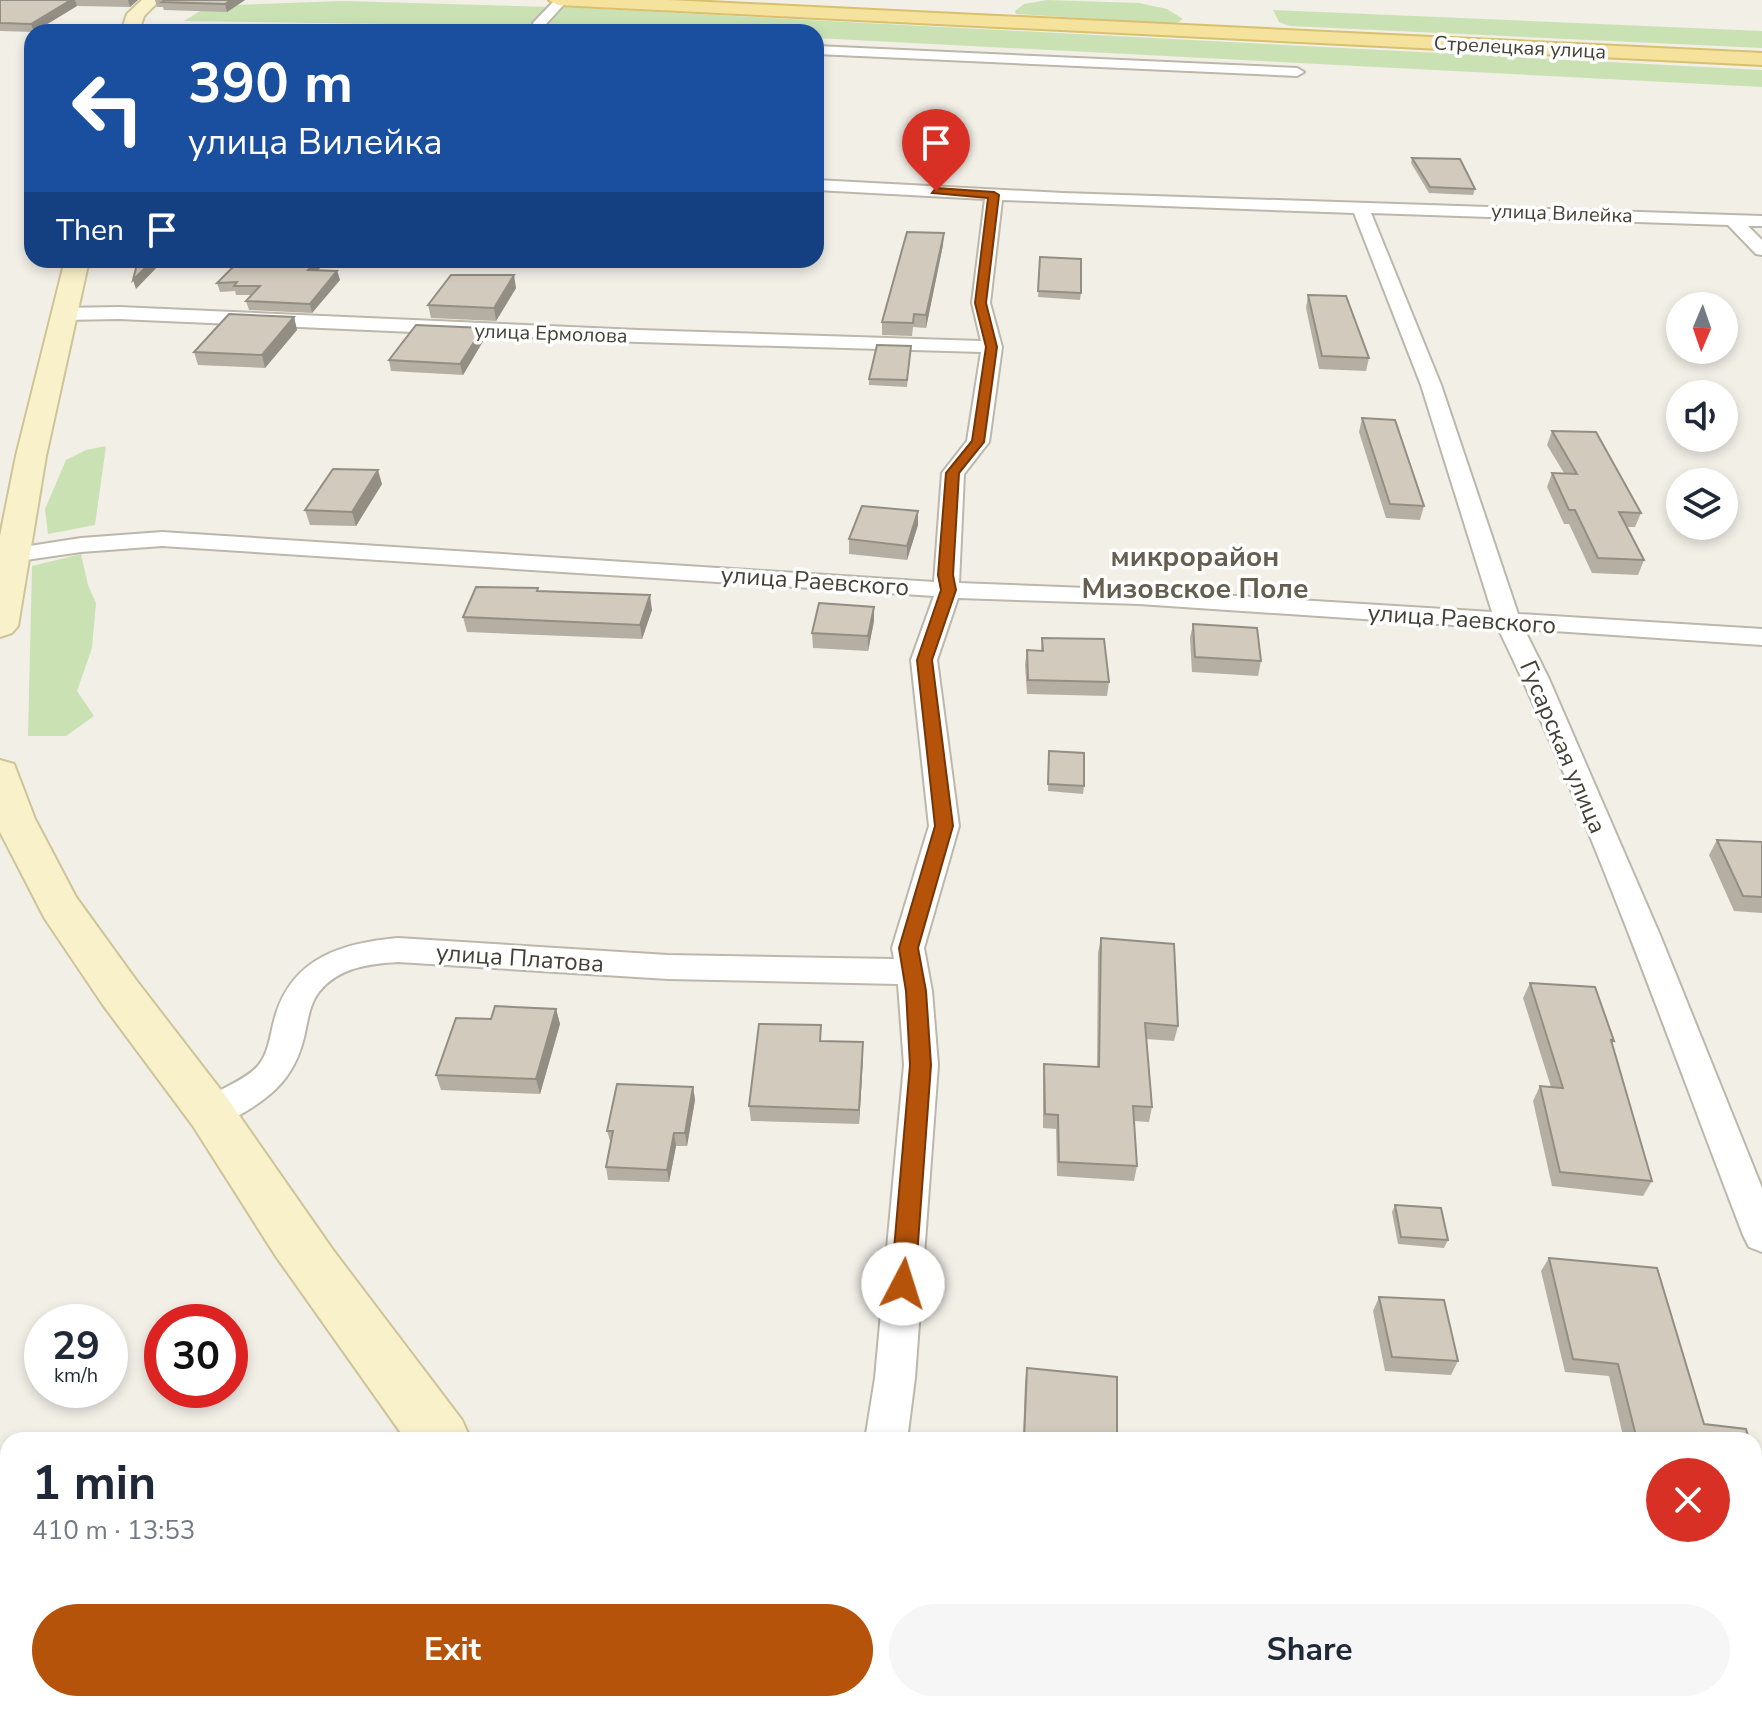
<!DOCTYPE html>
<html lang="en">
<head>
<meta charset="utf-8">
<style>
	body { margin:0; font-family:"Nunito Sans",sans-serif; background:#f6f6f7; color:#1f2937; height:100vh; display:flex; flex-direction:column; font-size:30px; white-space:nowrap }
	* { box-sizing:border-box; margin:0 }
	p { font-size:26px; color:#747a83 }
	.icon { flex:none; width:44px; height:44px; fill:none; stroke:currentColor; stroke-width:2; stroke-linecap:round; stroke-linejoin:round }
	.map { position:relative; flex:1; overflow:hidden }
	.sheet { position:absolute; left:0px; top:1432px; width:1762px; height:280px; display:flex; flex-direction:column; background:#fff; border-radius:24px 24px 0 0; box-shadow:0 4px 12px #0003 }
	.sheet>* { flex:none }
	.banner { position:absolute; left:24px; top:24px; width:800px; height:244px; border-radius:24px; box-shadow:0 4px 12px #0003; background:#1a4fa0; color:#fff; overflow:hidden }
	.needle { width:52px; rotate:182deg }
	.buttons { position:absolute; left:1666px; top:292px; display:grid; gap:16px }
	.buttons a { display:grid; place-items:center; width:72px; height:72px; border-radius:50%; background:#fff; box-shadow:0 4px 12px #0003; font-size:40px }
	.speed { position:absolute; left:24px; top:1304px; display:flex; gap:16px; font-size:40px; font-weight:700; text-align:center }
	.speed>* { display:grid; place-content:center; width:104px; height:104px; border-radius:50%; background:#fff; box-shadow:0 4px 12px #0003; line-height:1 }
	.speed small { font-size:20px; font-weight:400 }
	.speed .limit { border:12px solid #d22; background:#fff; color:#111 }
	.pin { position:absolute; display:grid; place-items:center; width:68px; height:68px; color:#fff; margin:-82px -34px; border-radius:50% 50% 50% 0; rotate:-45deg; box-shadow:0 0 8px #0007 }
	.pin .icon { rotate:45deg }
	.me { position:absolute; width:88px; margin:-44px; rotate:5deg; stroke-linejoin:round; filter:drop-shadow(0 0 6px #0008) }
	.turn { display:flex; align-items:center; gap:28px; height:168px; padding:0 32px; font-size:36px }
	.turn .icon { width:104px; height:104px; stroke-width:2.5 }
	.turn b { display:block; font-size:56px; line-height:68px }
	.then { display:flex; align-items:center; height:76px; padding:0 32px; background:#0003; gap:16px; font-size:30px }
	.round { display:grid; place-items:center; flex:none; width:84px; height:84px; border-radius:42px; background:#f6f6f7 }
	.overview { display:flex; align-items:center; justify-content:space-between; height:136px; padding:0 32px }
	h1 { font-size:48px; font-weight:700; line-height:60px }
	.primary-button { display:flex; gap:16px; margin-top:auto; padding:16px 32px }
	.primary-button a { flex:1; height:92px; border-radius:48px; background:#b45309; color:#fff; font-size:32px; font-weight:700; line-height:92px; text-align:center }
	.primary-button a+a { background:#f6f6f7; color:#1f2937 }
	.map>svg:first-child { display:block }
	.green { fill:#cae2b3 }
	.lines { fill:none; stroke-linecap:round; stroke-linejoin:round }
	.street-casing { stroke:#bcb7aa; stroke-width:4 }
	.secondary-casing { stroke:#cdc49a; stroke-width:4 }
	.primary-casing { stroke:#d8c06e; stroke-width:4 }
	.street { fill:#fff; fill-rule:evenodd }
	.secondary { fill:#f9f1c9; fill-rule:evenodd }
	.primary { fill:#f4e29d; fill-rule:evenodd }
	.wall { fill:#b5afa3 }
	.shaded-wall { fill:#938e84 }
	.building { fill:#d2cbbd; stroke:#938e84; stroke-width:2 }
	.route { fill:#b45309; stroke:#753606; stroke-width:2 }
	.labels { text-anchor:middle; stroke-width:7; stroke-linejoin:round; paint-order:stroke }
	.far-street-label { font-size:20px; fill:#444036; stroke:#fff }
	.street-label { font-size:24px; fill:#444036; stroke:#fff }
	.quarter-label { font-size:28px; font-weight:bold; fill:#665e4f; stroke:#fff }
</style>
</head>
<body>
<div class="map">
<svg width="1762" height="1712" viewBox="0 0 1762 1712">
	<rect width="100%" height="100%" fill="#f2efe7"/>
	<path class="green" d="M1047,0l92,3 28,6 16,10 -7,5 -160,-10 -1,-3 9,-7z
		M342,1l208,6 -21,19 -345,-5 24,-15z
		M563,7l1199,63v17l-946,-49v-6l-262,-3 -8,-4z
		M1273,10l489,21v17l-472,-22 -11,-4z
		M106,446l-11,79 -47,9 -3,-25 21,-49 20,-10z
		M81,554l7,31 8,18 -4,45 -15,43 17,25 -28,20h-38l4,-170z"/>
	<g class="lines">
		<g class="street-casing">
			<path id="street" d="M555,0h13l-22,24 3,8h-12l-4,-9z
				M816,46l481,22 7,4 -7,4 -481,-22z
				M816,180l247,13 699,23v10h-14l14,14v15l-6,-1 -28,-29 -357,-12 70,172 77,229 244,15v16l-238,-16 25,50 111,256 102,253v64l-13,-5 -6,-12c-78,-203 -150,-411 -245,-607l-359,-24 -181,-6 -21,62 22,166 -35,122 8,43 6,74 -23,313 -8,62h-42l10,-62 29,-313 -6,-81 -230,-5 -270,-17c-29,2 -59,5 -79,30 -9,11 -11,27 -14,41 -9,42 -30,62 -67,83 -15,8 -23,14 -40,8l-5,-10c12,-23 46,-28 64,-47 13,-14 13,-35 19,-53 18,-57 67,-71 122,-76l270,17 226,4 -2,-11 37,-122 -18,-166 23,-64 -772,-50 -81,6 -69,10 -8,-2 -4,-5 4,-5 77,-12 81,-6 772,50 8,-109 25,-32 14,-89 -343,-10 -519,-23 -57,1 -9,-6 9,-6 57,-1 519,23 343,11 -9,-38 13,-104 -169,-9zM1002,200l352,13 67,172 71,227 -353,-22 -180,-7 5,-109 25,-32 13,-95 -12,-44z"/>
		</g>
		<g class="secondary-casing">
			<path id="secondary" d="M142,0h18l-16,16 -5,16h-18l6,-18z
				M65,260h24l-43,196 -28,170 -6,7 -12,4v-101l16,-80z
				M0,760l14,4 21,55 41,78 60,83 91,118 106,152 129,170 9,20h-65l-131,-185 -82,-129 -90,-121 -58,-86 -45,-87z
				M600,1704h69l3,8h-69z"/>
		</g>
		<g class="primary-casing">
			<path id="primary" d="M549,0h119l1094,53v12l-1204,-60z"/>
		</g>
		<use href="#street" class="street"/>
		<use href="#secondary" class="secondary"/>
		<use href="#primary" class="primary"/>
	</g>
	<path class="wall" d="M0,0h138l-8,7 -53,-1 -43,26 -34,-1z
		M155,0h90l-18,12 -63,-2 -1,-3h-6z
		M1412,158l63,31 -2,6 -44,-2 -18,-30z
		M943,245l-17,83 -13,-1 -1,9 -30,-1v-13z
		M1040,257l41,36 -1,7 -42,-3z
		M240,260h87l-9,10 19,1 3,9 -28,33 -63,-3 -3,-9 6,-6h-16l-1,-4 -15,1 -3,-9z
		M516,288l-20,33 -65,-3 -3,-13z
		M1308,295l61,63 -3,13 -47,-2 -13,-61z
		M294,317l3,13 -32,38 -67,-3 -4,-13z
		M483,328l2,10 -22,37 -72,-4 -2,-11z
		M911,346l-4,41 -38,-2v-6z
		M1362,418l62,88 -4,14 -34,-2 -27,-86z
		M1552,431l89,82 -6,14h-8l17,33 -6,15 -46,-2 -23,-49h-5l-17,-37 5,-14h12l-17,-28z
		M382,484l-26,42 -46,-1 -5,-15z
		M918,511v14l-11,35 -58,-6v-15z
		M538,588v3l114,19 -10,29 -175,-7 -4,-15z
		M874,621l-6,30 -55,-3 -1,-15z
		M1193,624l68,37 -3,15 -66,-4 -2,-34z
		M1042,638l67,44 -2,14 -80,-2 -2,-29 2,-15 14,1z
		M1049,751l35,35 -1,8 -35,-3z
		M1717,840l45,2v71l-28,-2 -25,-56z
		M1101,938l77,88 -4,15 -28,-2 6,68 -3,15 -15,-1 3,45 -3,15 -77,-5 -1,-47 -13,-1v-49l1,-15 53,3 1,-114z
		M1530,983l84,58 -2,3 40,137 -9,15 -91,-10 -19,-85 7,-15 11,1 -28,-89z
		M556,1009l4,15 -20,70 -99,-4 -5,-15 55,-56z
		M822,1041l41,16 -4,67 -108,-3 -2,-15z
		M693,1087l2,13 -8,46h-11l-7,36 -61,-2 -2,-13 5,-23 -4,-13z
		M1395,1205l53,35 -4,8 -46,-4 -6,-32z
		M1549,1258l155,166 45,16h-125l-15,-64 -44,-4 -24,-101z
		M1379,1297l79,64 -7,14 -66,-4 -12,-60z
		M1027,1368l90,72h-94l2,-58z
		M1754,1455l8,27v121l-8,-1z"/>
	<path class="shaded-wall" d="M71,0h4l2,6 -43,26 -3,-8z
		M128,0h10l-8,7z
		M231,0h14l-18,12 -2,-8z
		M944,233l-1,12 -17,83v-13z
		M153,260h11l-28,29 -3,-9z
		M317,260h10l-16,18 -3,-8z
		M337,271l3,9 -28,33 -2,-9z
		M514,275l2,13 -20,33 -2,-13z
		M294,317l3,13 -32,38 -3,-13z
		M483,328l2,10 -22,37 -3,-11z
		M378,470l4,14 -26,42 -4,-14z
		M918,511v14l-11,35v-14z
		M650,595l2,15 -10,29 -2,-14z
		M874,607v14l-6,30v-15z
		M556,1009l4,15 -20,70 -4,-15z
		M863,1042v15l-4,67v-14z
		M693,1087l2,13 -8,46 -2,-13z
		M674,1133l2,13 -7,36 -2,-12z"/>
	<path class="building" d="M0,0h71l-40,24 -31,-1z
		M165,0h66l-6,4 -63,-2z
		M1412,158l48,1 15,30 -45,-2z
		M907,232l37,1 -18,82 -12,-1 -1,9 -31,-1z
		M1040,257l41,2v34l-43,-2z
		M138,260h15l-20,20z
		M240,260h77l-9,10 29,1 -27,33 -64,-3 14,-15h-26l3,-4 -20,1z
		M451,275h63l-20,33 -66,-3z
		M1308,295l38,1 23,62 -47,-2z
		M229,314l65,3 -32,38 -68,-3z
		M416,325l67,3 -23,36 -71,-4z
		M877,345l34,1 -4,34 -38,-1z
		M1362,418l33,2 29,86 -34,-2z
		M1552,431l44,1 45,81 -22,-1 25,48 -46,-2 -23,-48h-6l-17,-37 25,1z
		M333,469l45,1 -26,42 -47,-2z
		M862,506l56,5 -11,35 -58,-7z
		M476,587l62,1 -1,3 113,4 -10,30 -177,-8z
		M819,603l55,4 -6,29 -56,-3z
		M1193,624l64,4 4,33 -66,-4z
		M1042,638l62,1 5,43 -81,-2 -1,-30 16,1z
		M1049,751l35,2v33l-36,-2z
		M1717,840l45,2v55l-19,-1z
		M1101,938l73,6 4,82 -33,-3 7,84 -19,-1 4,60 -78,-4 -1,-47 -13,-1 -1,-50 55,3z
		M1530,983l65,4 19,54 -3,-1 41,141 -92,-9 -20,-86 23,2z
		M495,1006l61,3 -20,70 -100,-4 20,-57 35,1z
		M759,1024l62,1 -1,16 43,1 -4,68 -110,-4z
		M617,1084l76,3 -8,46h-11l-7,37 -61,-3 7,-36h-6z
		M1395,1205l46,3 7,32 -47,-3z
		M1549,1258l108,10 47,156 42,5 3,11h-112l-19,-76 -45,-5z
		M1379,1297l65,3 14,61 -66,-4z
		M1027,1368l90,9v63h-93z
		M1754,1455l8,27v109l-8,-1z"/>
	<path class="route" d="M936,188l58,4 5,3 -13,108 11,44 -13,95 -25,31 -6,102 3,15 -24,70 21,166 -35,122 8,43 5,74 -16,219 -4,8 -8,3 -8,-3 -4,-8 19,-219 -4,-74 -7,-43 36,-122 -18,-166 24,-70 -3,-15 8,-102 26,-32 14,-94 -11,-44 13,-105 -56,-5z"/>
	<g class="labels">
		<g class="far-street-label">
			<text transform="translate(1520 47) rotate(3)" y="7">Стрелецкая улица</text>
			<text transform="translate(1562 213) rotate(2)" y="7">улица Вилейка</text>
			<text transform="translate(551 333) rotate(2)" y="7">улица Ермолова</text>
		</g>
		<g class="street-label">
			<text transform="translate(815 581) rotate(4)" y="8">улица Раевского</text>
			<text transform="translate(1462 619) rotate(4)" y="8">улица Раевского</text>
			<text transform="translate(1563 747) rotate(67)" y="8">Гусарская улица</text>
			<text transform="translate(520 958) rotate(4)" y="8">улица Платова</text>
		</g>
		<g class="quarter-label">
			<text x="1195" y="566">микрорайон<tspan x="1195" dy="32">Мизовское Поле</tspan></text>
		</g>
	</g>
</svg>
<div class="buttons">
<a><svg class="needle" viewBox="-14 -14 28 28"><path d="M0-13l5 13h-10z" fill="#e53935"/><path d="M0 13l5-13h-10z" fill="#747a83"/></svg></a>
<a><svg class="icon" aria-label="sound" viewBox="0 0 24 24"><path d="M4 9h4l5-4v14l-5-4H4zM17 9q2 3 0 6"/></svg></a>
<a><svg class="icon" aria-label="layers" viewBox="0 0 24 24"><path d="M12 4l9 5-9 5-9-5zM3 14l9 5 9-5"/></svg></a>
</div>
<div class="speed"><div>29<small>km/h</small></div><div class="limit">30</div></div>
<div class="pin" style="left:936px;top:191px;background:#d93025"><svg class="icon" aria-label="arrive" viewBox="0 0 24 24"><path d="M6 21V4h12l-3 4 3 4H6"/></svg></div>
<svg class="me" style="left:903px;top:1284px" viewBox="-20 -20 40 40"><circle r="19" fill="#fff"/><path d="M0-13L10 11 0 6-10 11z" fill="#b45309"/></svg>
<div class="banner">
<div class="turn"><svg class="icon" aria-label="left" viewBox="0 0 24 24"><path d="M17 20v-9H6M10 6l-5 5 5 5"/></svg><div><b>390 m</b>улица Вилейка</div></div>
<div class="then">Then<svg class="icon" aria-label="arrive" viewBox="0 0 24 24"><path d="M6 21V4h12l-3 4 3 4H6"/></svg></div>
</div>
<section class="sheet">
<div class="overview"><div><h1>1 min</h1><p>410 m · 13:53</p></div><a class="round" style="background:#d93025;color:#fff"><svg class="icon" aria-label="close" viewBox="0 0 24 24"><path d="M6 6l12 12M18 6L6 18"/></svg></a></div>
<div class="primary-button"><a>Exit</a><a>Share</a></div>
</section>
</div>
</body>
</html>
